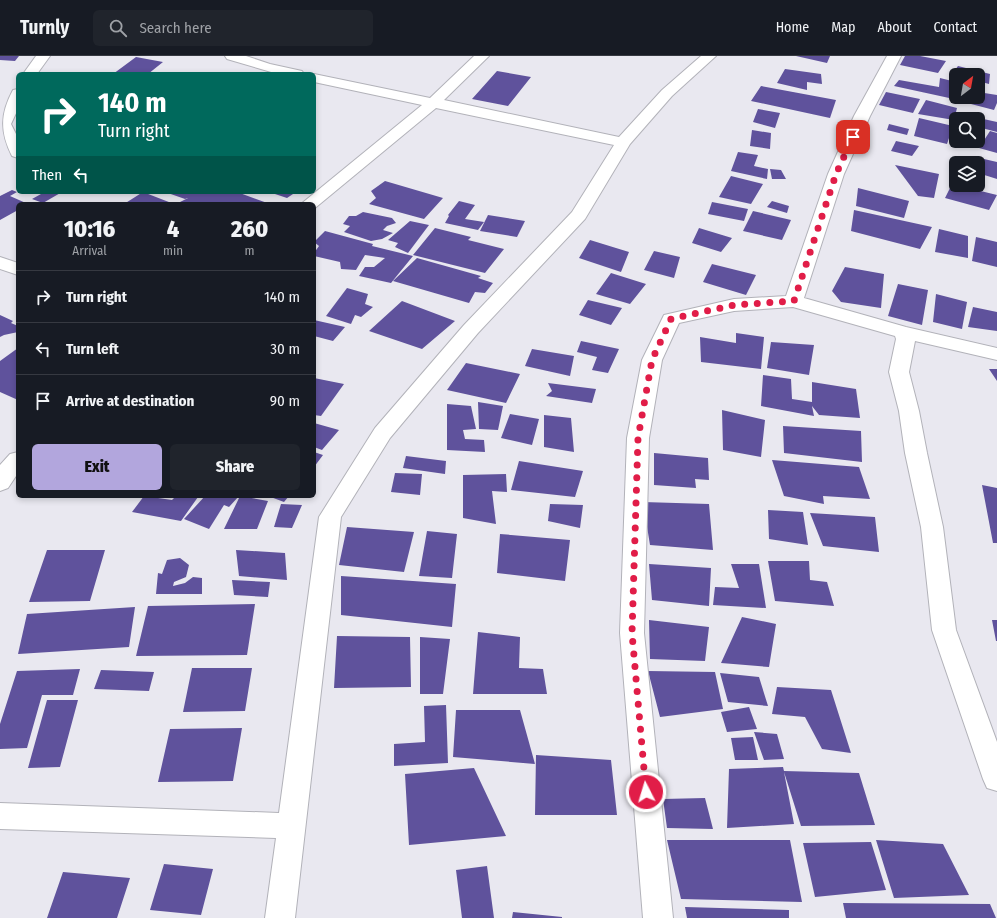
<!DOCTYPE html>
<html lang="en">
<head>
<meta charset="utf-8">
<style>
	body { margin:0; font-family:"Fira Sans Condensed",sans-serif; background:#20242c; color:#f1f3f6; height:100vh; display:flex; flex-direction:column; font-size:15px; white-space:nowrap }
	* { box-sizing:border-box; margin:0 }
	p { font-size:13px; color:#9ea1a6 }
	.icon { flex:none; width:22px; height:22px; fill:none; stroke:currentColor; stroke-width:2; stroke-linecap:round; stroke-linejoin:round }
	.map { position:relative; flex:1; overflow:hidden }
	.side { position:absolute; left:16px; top:146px; width:300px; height:296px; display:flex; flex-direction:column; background:#171b24; border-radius:6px; box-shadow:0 2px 6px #0003 }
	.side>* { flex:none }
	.hud { position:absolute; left:16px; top:16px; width:300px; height:122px; border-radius:6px; box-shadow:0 2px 6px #0003; background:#00695c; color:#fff; overflow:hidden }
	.needle { width:26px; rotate:31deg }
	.fabs { position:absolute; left:949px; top:12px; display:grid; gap:8px }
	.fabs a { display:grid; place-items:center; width:36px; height:36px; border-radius:6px; background:#171b24; box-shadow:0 2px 6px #0003; font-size:20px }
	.pin { position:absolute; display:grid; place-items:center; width:34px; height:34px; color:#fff; margin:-17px; border-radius:8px; box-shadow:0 2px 6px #0006 }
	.me { position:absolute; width:44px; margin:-22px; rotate:355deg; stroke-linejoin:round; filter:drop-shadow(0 0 3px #0008) }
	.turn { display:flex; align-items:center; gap:14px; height:84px; padding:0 16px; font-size:18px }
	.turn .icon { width:52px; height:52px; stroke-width:2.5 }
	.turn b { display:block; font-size:28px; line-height:34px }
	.then { display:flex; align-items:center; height:38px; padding:0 16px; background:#0003; gap:8px; font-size:15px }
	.eta { display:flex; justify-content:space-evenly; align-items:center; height:68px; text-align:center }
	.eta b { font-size:24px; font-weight:800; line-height:28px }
	.button { display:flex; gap:8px; margin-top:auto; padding:8px 16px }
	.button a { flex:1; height:46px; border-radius:6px; background:#b2a6dd; color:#111; font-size:16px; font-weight:800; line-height:46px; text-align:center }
	.button a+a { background:#20242c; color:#f1f3f6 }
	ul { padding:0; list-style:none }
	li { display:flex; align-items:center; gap:12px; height:52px; padding:0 16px; border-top:1px solid #363941 }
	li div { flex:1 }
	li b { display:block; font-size:15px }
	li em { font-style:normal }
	header { display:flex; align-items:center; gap:24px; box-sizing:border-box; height:56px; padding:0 20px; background:#171b24; border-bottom:1px solid #363941 }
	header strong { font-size:19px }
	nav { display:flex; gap:22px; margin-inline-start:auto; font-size:14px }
	.search { width:280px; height:36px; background:#20242c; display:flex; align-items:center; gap:10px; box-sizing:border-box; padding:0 14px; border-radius:6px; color:#9ea1a6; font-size:15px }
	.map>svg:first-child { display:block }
	.building { fill:#5f529c }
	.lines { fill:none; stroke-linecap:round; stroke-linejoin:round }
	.street-casing { stroke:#b2b2b9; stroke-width:2 }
	.street { fill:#fff; fill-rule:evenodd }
	.route { stroke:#e11d48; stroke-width:7; stroke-dasharray:0 12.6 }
</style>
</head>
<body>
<header>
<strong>Turnly</strong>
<div class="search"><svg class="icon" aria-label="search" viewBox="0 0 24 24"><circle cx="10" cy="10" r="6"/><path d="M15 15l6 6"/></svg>Search here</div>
<nav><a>Home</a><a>Map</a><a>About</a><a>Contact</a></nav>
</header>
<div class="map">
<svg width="997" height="862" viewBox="0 0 997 862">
	<rect width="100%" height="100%" fill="#e9e8f0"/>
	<path class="building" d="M0,0h19l-4,5 -15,-1z
		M796,0h34l-3,7z
		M905,0h15l26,5 -8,12 -38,-8z
		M136,1l27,5 -15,12h-35z
		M958,10l32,8 -1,10 -11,-3v-6h-27z
		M785,13l36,5 1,10 -15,-2v8l-30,-7z
		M497,15l34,6 -23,29 -36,-7z
		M940,22l16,4v15h8l-1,4 -69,-15 5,-6 40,7z
		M761,30l75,14 -6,18 -79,-17z
		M886,36l34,7 -7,14 -34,-8z
		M978,36l19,3v8l-3,7 -23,-6 4,-7h3z
		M926,44l31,8 -3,12 -36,-6z
		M758,53l22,4 -5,15 -22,-6z
		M961,58l36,8v10l-19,-5v-8h-18z
		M919,62l34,8 -6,18 -33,-8z
		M889,68l20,5 -2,6 -20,-5z
		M752,74l19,3 -1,16 -20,-3z
		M990,75l7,2v20l-18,-5z
		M896,85l23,5 -7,10 -21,-5z
		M738,96l20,3 -4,11 14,3 -1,10 -36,-8z
		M984,103l13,3v17l-19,-6z
		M895,109l44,9 -5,24 -16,-2z
		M770,113l11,1 5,9h-14z
		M731,120l32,8 -12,20 -32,-7z
		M385,125l58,17 -19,21 -55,-15 7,-6 -5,-7z
		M952,128l4,1 41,10 -8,15 -44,-12z
		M858,132l51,13 -5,17 -48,-12z
		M12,134l5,2 -7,4 18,8h-10v6l-18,10v-24z
		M37,136h25l-19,11 -11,-4 9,-5z
		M143,136l31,12h-50z
		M165,136h72l33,12h-88l-4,-1 10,-5 -3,1z
		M269,136h27l-9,6z
		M459,145l16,4 -10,14 19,3 -6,8 -33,-7 4,-7 -1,-1z
		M772,145l17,5 -2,7 -20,-6z
		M712,146l36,7 -4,12 -36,-7z
		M854,154l78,17 -12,22 -69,-18z
		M753,155l38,9 -9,20 -39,-9z
		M363,156l29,6 4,5 -9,3 -4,4 10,3 -11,6 -11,2 -27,-9 6,-6 -7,-2 6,-8h7z
		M488,159l37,6 -8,16 -37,-6z
		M410,165l19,4 -21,28 -13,-6 3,-4 -10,-3z
		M435,172l36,9 -3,3 36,9 -19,24 -72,-18z
		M699,172l33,10 -11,14 -29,-9z
		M939,173l29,7v22l-33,-6z
		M325,175l48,13 -1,2 41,10 -22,27 -32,-7 6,-9h9l11,-9 -20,-3 -9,15 -15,-1 -1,-7 -26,-6v-3l5,-7 -5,-4z
		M976,181l21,5v25l-25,-6z
		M590,184l39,12 -8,20 -42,-14z
		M654,195l26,6 -6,21 -30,-8z
		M417,202l64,18 -3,2 15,5 -8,10 -10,-1 -6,11 -76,-22z
		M712,208l44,11 -10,20 -43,-13z
		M845,211l39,7 -3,34 -40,-6 -9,-11z
		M611,217l35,11 -16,20 -34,-10z
		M898,228l30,6 -6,35 -34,-9z
		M347,232l21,6 -3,10 8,3 -12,10 -6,-2 -4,9 -25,-8z
		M936,238l31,8 -5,27 -29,-7z
		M588,244l34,8 -11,17 -32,-10z
		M402,245l53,20 -33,28 -53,-18z
		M973,251l24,5v19l-29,-4z
		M0,259l13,6 -2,2 7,3v6l-14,3 -4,2z
		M314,264l31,7 -12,14 -19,-5z
		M736,277l28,4 -3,32 -60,-7 -1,-25 36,6z
		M581,285l38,8 -11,24 -16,-3 5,-13 -20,-5z
		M771,286l43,3 -5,30 -42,-7z
		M18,292v52l-18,-8v-31z
		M532,293l42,7 -4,20 -45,-10z
		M466,307l54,11 -14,29 -59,-13z
		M989,313h8v12z
		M763,319l28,4 1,20 20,3v-20l44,7 4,29 -41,-3 -7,-9 2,10 -53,-10z
		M314,322l30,6 -23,32 -7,-1z
		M548,327l48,6 -4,14 -46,-7 6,-5z
		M478,346l25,4 -5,24 -19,-1z
		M447,348l24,2 5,23 -13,1 2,9 19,1 1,12 -38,-2z
		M722,354l43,10 -4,37 -38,-7z
		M510,358l29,5 -7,26 -31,-7z
		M544,359l27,3 3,34 -30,-5z
		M314,367l25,7 -17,20 -8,-3z
		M783,370l78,5 1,31 -78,-9z
		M314,396l9,3 -9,12z
		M654,397l54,5 1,22 -14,-1 1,9 -42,-3z
		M406,400l40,5 -1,13 -42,-6z
		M772,404l87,7 11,32 -47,-3 1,8 -40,-8z
		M519,405l64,10 -8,26 -64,-7z
		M395,417l27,1 -2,21 -29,-3z
		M506,418l1,18 -15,-1 4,33 -33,-6v-43z
		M982,429l15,3v55h-4z
		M144,440l28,4 4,-4h20l2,1 -17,24 -49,-9z
		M205,440h34l-10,11 -5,-2 -15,24 -25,-10z
		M240,440l28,5 -11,28h-33z
		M268,440h21l-5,6z
		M643,446l66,2 4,46 -63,-5z
		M281,448l21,1 -10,23 -18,-1z
		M550,448l33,1 -3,23 -32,-7z
		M768,454l35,2 5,33 -39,-6z
		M810,457l65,4 4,35 -56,-6z
		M347,471l67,5 -10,40 -65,-7z
		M427,475l30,3 -5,44 -33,-2z
		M500,478l70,6 -5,41 -68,-8z
		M47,494h58l-15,51 -61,1z
		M236,494l49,3 2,27 -48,-4z
		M180,502l9,7 -3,12 -12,5 -1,4 12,-3 8,-6 9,1v16h-46l2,-21 4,1 5,-14z
		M768,505h41l1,19 17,2 7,24 -59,-5z
		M649,508l62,4 -2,38 -57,-6z
		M731,508h28l7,44 -53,-3 2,-18 24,1z
		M341,520l115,8 -4,43 -111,-12z
		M232,524l38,2 -2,15 -34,-2z
		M255,548l-8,51 -111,1 12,-50z
		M135,551l-6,40 -111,7 9,-40z
		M742,561l34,7 -7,43 -48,-4z
		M649,564l60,7 -4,34 -55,-2z
		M992,564h5v21h-1z
		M478,576l42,5 -1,31 24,1 4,25h-74z
		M337,580l73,1 1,50 -77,1z
		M420,581l30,2 -7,55h-23z
		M192,612h60l-7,43 -62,1z
		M80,613l-7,26h-31l-15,53 -27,1v-25l17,-53z
		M101,614l53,2 -5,19 -55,-2z
		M648,615l67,1 8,37 -63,8z
		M720,617l39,4 9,29 -40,-4z
		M777,631l54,3 20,63 -29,-4 -17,-32 -33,-3z
		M47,644h31l-18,67 -32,1z
		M446,649l2,58 -54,3v-22l31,-2 -1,-36z
		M749,651l8,22 -30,3 -6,-20z
		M456,654h64l15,54 -82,-7z
		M242,672l-9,53 -75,1 12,-53z
		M754,676l23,2 7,25 -20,1z
		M753,681l5,23h-23l-4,-22z
		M536,699l75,5 6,55h-82z
		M783,711l1,4 75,2 16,52 -74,1 -17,-54 10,52 -67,4 2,-59z
		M474,712l32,68 -97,9 -4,-71z
		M705,742l8,31 -46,-1 -4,-29z
		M667,784h123l12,62 -121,-3z
		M876,784l67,4 26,51 -75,3z
		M871,786l15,48 -71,7 -12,-54z
		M164,808l49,5 -12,46 -51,-5z
		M487,810l7,52h-32l-6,-48z
		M63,816l67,6 -13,40h-70z
		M843,847l147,1 6,14h-150z
		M685,851l104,3v8h-102z
		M513,856l49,5v1h-50z"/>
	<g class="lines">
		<g class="street-casing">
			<path id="street" d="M36,0h14l-13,18h-14z
				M225,0h21l24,8 32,7 2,3h-26l-51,-15z
				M474,0h15l-45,44 175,37 43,-47 39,-34h15l-44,40 -42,48 -45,75 -107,114 -88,105 -49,79 -46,401h-30l11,-80 -276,-9v-26l279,10 40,-296 56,-89 89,-103 108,-113 42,-67 -178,-37 -121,100 -1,-4h-13l121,-99 -108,-23v-8h-1h1l116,24z
				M887,0h14l-31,60 -26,58 -40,124 102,29 91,21v12l-82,-19 -6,31 10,39 8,42 16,74 13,103 41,112v49l-10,-3 -4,-9 -51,-149 -11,-103 -16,-74 -6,-42 -10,-39 7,-33 -1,-3 -102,-29 -59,4 -55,12 -17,37 -13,78 -5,195 29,285h-30l-23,-285 7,-195 15,-78 22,-45 70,-16 52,-3 42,-122 26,-58z
				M18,33v20l-7,15 7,14v20l-6,-2c-12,-24 -12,-42 1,-66z
				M0,201l18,6v12l-18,-6z
				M18,396v21l-10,15 -8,3v-26l10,-11z"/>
		</g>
		<use href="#street" class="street"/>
	</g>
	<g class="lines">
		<path class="route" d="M646,736l-14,-159 6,-195 14,-78 19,-41 63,-14 60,-4 42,-127 17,-37"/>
	</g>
</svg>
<div class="fabs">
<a><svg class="needle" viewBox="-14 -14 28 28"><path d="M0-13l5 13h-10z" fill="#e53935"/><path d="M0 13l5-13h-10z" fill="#9ea1a6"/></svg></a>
<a><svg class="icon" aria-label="search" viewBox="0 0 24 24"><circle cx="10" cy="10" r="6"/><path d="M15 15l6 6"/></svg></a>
<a><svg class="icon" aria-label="layers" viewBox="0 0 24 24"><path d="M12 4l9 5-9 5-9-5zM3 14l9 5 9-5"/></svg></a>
</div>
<div class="pin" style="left:853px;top:81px;background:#d93025"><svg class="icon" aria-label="arrive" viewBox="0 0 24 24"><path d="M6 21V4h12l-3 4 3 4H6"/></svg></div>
<svg class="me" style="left:646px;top:736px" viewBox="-20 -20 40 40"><circle r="17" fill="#e11d48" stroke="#fff" stroke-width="3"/><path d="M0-11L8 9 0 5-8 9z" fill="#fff"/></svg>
<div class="hud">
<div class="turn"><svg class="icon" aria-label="right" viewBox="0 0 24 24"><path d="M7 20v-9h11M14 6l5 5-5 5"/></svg><div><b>140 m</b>Turn right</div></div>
<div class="then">Then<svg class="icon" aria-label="left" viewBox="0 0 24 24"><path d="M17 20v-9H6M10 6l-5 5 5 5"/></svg></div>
</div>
<section class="side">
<div class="eta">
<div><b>10:16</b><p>Arrival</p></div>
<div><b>4</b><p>min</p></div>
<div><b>260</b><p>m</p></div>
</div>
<ul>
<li><svg class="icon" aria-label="right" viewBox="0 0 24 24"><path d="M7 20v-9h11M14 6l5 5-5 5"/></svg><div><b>Turn right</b></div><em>140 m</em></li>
<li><svg class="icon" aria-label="left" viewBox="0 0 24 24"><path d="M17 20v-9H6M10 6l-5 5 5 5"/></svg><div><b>Turn left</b></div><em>30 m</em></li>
<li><svg class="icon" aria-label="arrive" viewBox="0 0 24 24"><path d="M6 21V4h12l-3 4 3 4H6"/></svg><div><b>Arrive at destination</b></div><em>90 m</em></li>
</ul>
<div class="button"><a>Exit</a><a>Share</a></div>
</section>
</div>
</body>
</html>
